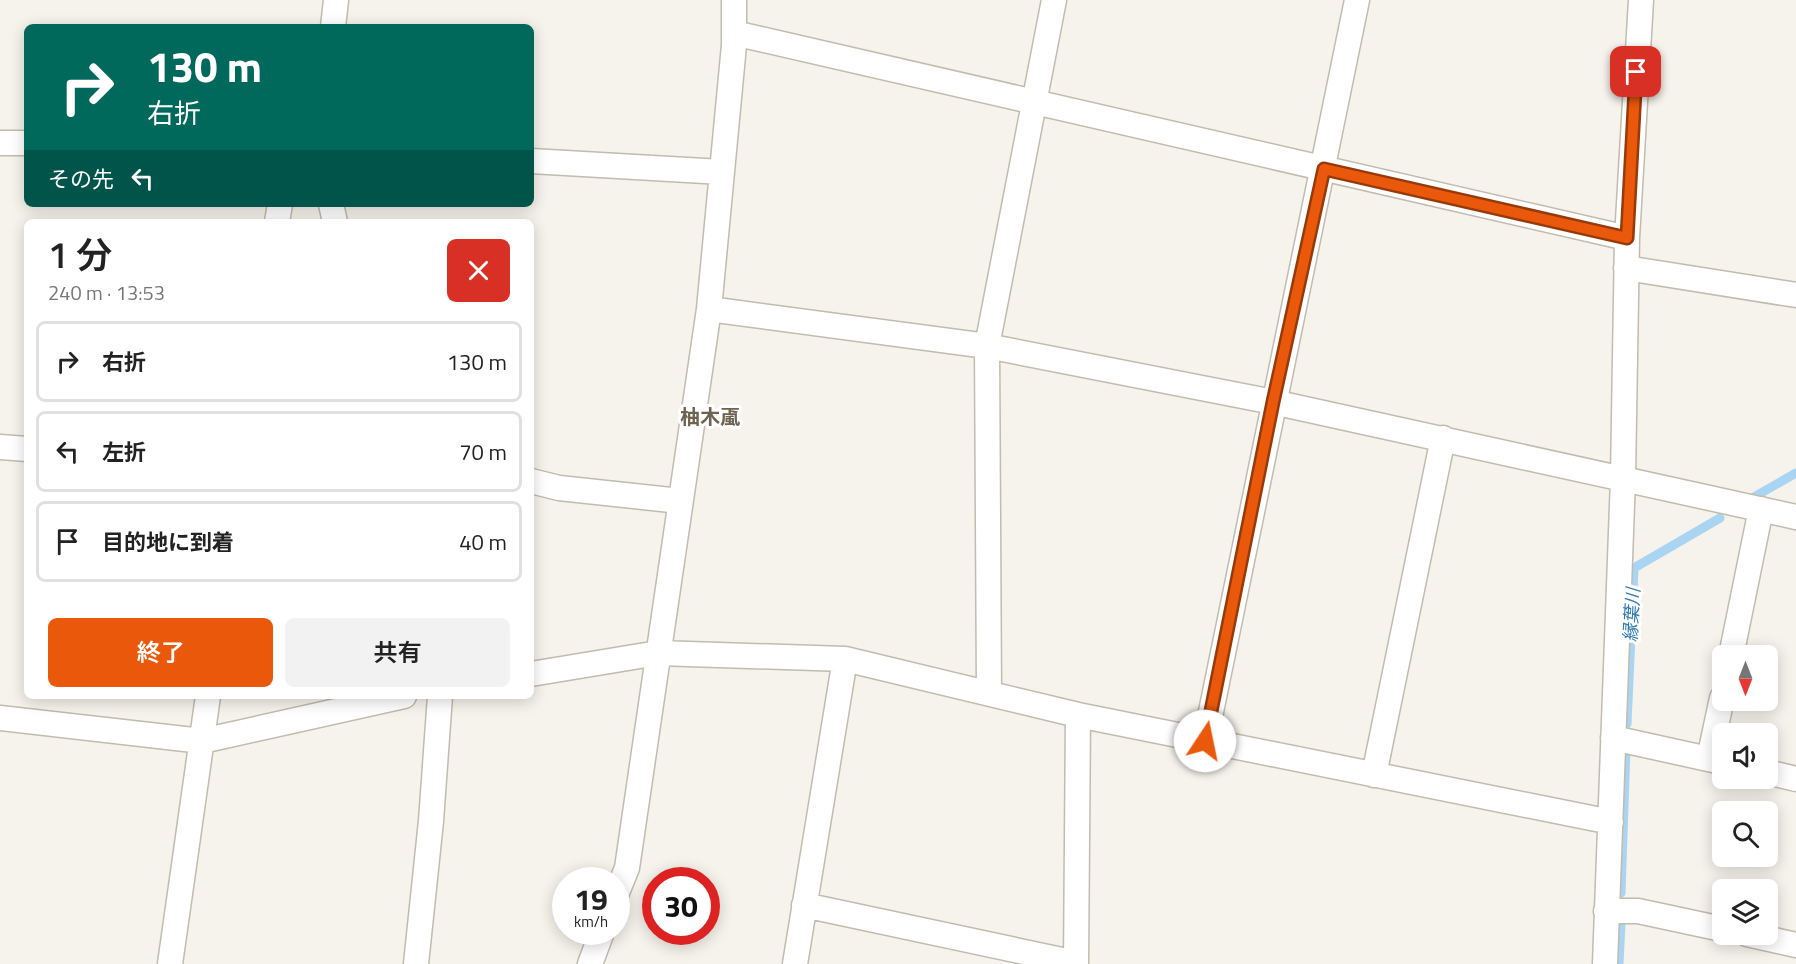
<!DOCTYPE html>
<html lang="ja">
<head>
<meta charset="utf-8">
<style>
	body { margin:0; font-family:"Titillium Web","Noto Sans JP",sans-serif; background:#f2f2f2; color:#222; height:100vh; display:flex; flex-direction:column; font-size:22px; white-space:nowrap }
	* { box-sizing:border-box; margin:0 }
	p { font-size:20px; color:#767676 }
	.icon { flex:none; width:33px; height:33px; fill:none; stroke:currentColor; stroke-width:2; stroke-linecap:round; stroke-linejoin:round }
	.map { position:relative; flex:1; overflow:hidden }
	.panel { position:absolute; left:24px; top:219px; width:510px; height:480px; display:flex; flex-direction:column; background:#fff; border-radius:9px; box-shadow:0 3px 15px #0003 }
	.panel>* { flex:none }
	.guide { position:absolute; left:24px; top:24px; width:510px; height:183px; border-radius:9px; box-shadow:0 3px 15px #0003; background:#00695c; color:#fff; overflow:hidden }
	.needle { width:39px; rotate:180deg }
	.fabs { position:absolute; left:1712px; top:645px; display:grid; gap:12px }
	.fabs a { display:grid; place-items:center; width:66px; height:66px; border-radius:9px; background:#fff; box-shadow:0 3px 15px #0003; font-size:30px }
	.speed { position:absolute; left:552px; top:867px; display:flex; gap:12px; font-size:30px; font-weight:700; text-align:center }
	.speed>* { display:grid; place-content:center; width:78px; height:78px; border-radius:50%; background:#fff; box-shadow:0 3px 15px #0003; line-height:1 }
	.speed small { font-size:15px; font-weight:400 }
	.speed .limit { border:9px solid #d22; background:#fff; color:#111 }
	.pin { position:absolute; display:grid; place-items:center; width:51px; height:51px; color:#fff; margin:-26px; border-radius:12px; box-shadow:0 3px 9px #0006 }
	.me { position:absolute; width:66px; margin:-33px; rotate:11deg; stroke-linejoin:round; filter:drop-shadow(0 0 4px #0008) }
	.turn { display:flex; align-items:center; gap:21px; height:126px; padding:0 24px; font-size:27px }
	.turn .icon { width:78px; height:78px; stroke-width:2.5 }
	.turn b { display:block; font-size:42px; line-height:51px }
	.then { display:flex; align-items:center; height:57px; padding:0 24px; background:#0003; gap:12px; font-size:22px }
	.round { display:grid; place-items:center; flex:none; width:63px; height:63px; border-radius:9px; background:#f2f2f2 }
	.summary { display:flex; align-items:center; justify-content:space-between; height:102px; padding:0 24px }
	h1 { font-size:36px; font-weight:600; line-height:45px }
	.cta { display:flex; gap:12px; margin-top:auto; padding:12px 24px }
	.cta a { flex:1; height:69px; border-radius:9px; background:#ea580c; color:#fff; font-size:24px; font-weight:600; line-height:69px; text-align:center }
	.cta a+a { background:#f2f2f2; color:#222 }
	ul { padding:0; list-style:none }
	li { display:flex; align-items:center; gap:18px; height:81px; margin:0 12px 9px; padding:0 12px; border:3px solid #e0e0e0; border-radius:9px }
	li div { flex:1 }
	li b { display:block; font-size:22px }
	li em { font-style:normal }
	.map>svg:first-child { display:block }
	.lines { fill:none; stroke-linecap:round; stroke-linejoin:round }
	.stream { stroke:#a9d4f2; stroke-width:9 }
	.street-casing { stroke:#c2bbae; stroke-width:27 }
	.street { stroke:#fff; stroke-width:24 }
	.route-casing { stroke:#983908; stroke-width:15 }
	.route { stroke:#ea580c; stroke-width:10 }
	.labels { text-anchor:middle; stroke-width:6; stroke-linejoin:round; paint-order:stroke }
	.water-label { font-size:18px; font-style:italic; fill:#2e7ab2; stroke:#fff }
	.quarter-label { font-size:20px; font-weight:bold; fill:#6e6250; stroke:#fff }
</style>
</head>
<body>
<div class="map">
<svg width="1796" height="964" viewBox="0 0 1796 964">
	<rect width="100%" height="100%" fill="#f6f3ec"/>
	<g class="lines">
		<path class="stream" d="M1754,497l42,-24
			M1627,724l7,-156 86,-50
			M1621,893l5,-145
			M1619,964l2,-41"/>
		<g class="street-casing">
			<path id="street" d="M333,27l3,-27
				M734,33l893,205
				M0,143h27
				M531,161l191,11
				M331,204l4,18
				M277,222l3,-18
				M1626,268l170,27
				M709,309l278,37 286,56 523,115
				M0,447l27,2
				M531,481l28,7 121,13
				M1731,656l30,-147
				M531,674l127,-21 187,6 233,56 533,107
				M989,693l-2,-347 67,-346
				M0,718l202,23 202,-45
				M1613,738l109,24
				M1205,741l152,-741
				M1709,759l13,-61
				M1767,772l29,7
				M1374,775l69,-337
				M616,895l11,-27 82,-559 25,-264v-45
				M804,905l272,58
				M1606,911h32l84,18
				M1747,934l49,11
				M170,964l38,-268
				M416,964l15,-143 9,-125
				M590,964l12,-32
				M795,964l50,-305
				M1076,964l2,-249
				M1605,964l18,-486 4,-240 14,-238"/>
		</g>
		<use href="#street" class="street"/>
	</g>
	<g class="lines">
		<g class="route-casing">
			<path id="route" d="M1205,741l68,-339 51,-233 303,69 9,-166"/>
		</g>
		<use href="#route" class="route"/>
	</g>
	<g class="labels">
		<g class="water-label">
			<text transform="translate(1632 615) rotate(-87)" y="6">縁葉川</text>
		</g>
		<g class="quarter-label">
			<text x="710" y="424">柚木颪</text>
		</g>
	</g>
</svg>
<div class="fabs">
<a><svg class="needle" viewBox="-14 -14 28 28"><path d="M0-13l5 13h-10z" fill="#e53935"/><path d="M0 13l5-13h-10z" fill="#767676"/></svg></a>
<a><svg class="icon" aria-label="sound" viewBox="0 0 24 24"><path d="M4 9h4l5-4v14l-5-4H4zM17 9q2 3 0 6"/></svg></a>
<a><svg class="icon" aria-label="search" viewBox="0 0 24 24"><circle cx="10" cy="10" r="6"/><path d="M15 15l6 6"/></svg></a>
<a><svg class="icon" aria-label="layers" viewBox="0 0 24 24"><path d="M12 4l9 5-9 5-9-5zM3 14l9 5 9-5"/></svg></a>
</div>
<div class="speed"><div>19<small>km/h</small></div><div class="limit">30</div></div>
<div class="pin" style="left:1636px;top:72px;background:#d93025"><svg class="icon" aria-label="arrive" viewBox="0 0 24 24"><path d="M6 21V4h12l-3 4 3 4H6"/></svg></div>
<svg class="me" style="left:1205px;top:741px" viewBox="-20 -20 40 40"><circle r="19" fill="#fff"/><path d="M0-13L10 11 0 6-10 11z" fill="#ea580c"/></svg>
<div class="guide">
<div class="turn"><svg class="icon" aria-label="right" viewBox="0 0 24 24"><path d="M7 20v-9h11M14 6l5 5-5 5"/></svg><div><b>130 m</b>右折</div></div>
<div class="then">その先<svg class="icon" aria-label="left" viewBox="0 0 24 24"><path d="M17 20v-9H6M10 6l-5 5 5 5"/></svg></div>
</div>
<section class="panel">
<div class="summary"><div><h1>1 分</h1><p>240 m · 13:53</p></div><a class="round" style="background:#d93025;color:#fff"><svg class="icon" aria-label="close" viewBox="0 0 24 24"><path d="M6 6l12 12M18 6L6 18"/></svg></a></div>
<ul>
<li><svg class="icon" aria-label="right" viewBox="0 0 24 24"><path d="M7 20v-9h11M14 6l5 5-5 5"/></svg><div><b>右折</b></div><em>130 m</em></li>
<li><svg class="icon" aria-label="left" viewBox="0 0 24 24"><path d="M17 20v-9H6M10 6l-5 5 5 5"/></svg><div><b>左折</b></div><em>70 m</em></li>
<li><svg class="icon" aria-label="arrive" viewBox="0 0 24 24"><path d="M6 21V4h12l-3 4 3 4H6"/></svg><div><b>目的地に到着</b></div><em>40 m</em></li>
</ul>
<div class="cta"><a>終了</a><a>共有</a></div>
</section>
</div>
</body>
</html>
